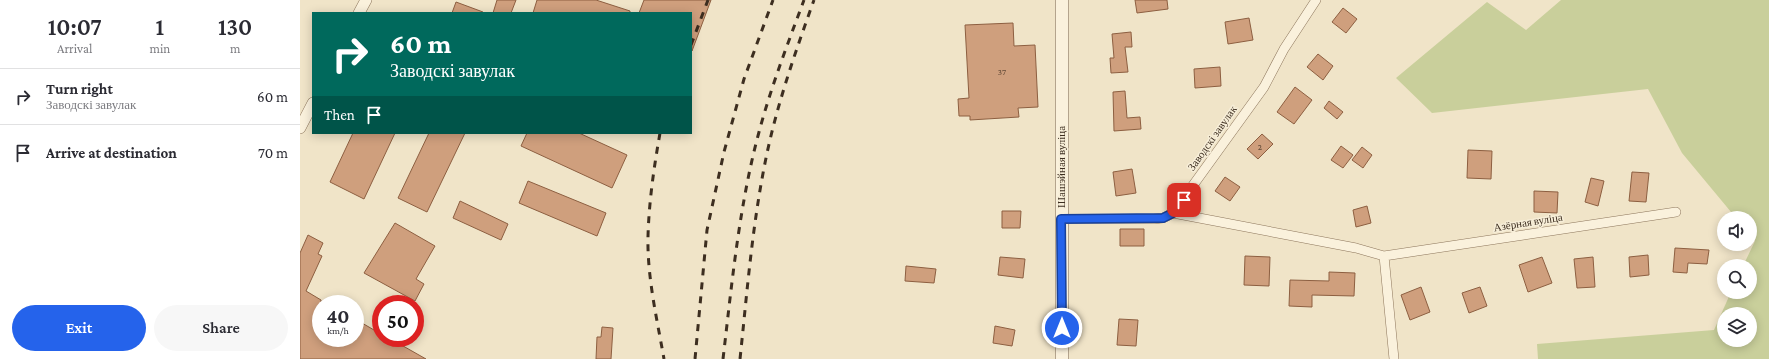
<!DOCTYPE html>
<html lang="en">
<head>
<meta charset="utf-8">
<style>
	body { margin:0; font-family:"Crimson Pro",serif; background:#f7f7f7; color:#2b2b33; height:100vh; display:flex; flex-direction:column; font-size:15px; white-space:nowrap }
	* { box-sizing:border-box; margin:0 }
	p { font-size:13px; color:#7c7c81 }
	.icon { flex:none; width:22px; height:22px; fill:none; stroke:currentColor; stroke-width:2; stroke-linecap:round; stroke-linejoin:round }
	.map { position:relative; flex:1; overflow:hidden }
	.drawer { display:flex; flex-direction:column; background:#fff; width:300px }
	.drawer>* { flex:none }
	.guide { position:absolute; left:12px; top:12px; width:380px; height:122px; border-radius:0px; box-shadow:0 2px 10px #0003; background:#00695c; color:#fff; overflow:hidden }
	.tools { position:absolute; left:1417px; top:211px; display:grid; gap:8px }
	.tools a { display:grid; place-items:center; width:40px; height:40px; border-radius:50%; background:#fff; box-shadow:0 2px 10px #0003; font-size:20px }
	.speed { position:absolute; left:12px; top:295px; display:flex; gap:8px; font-size:20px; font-weight:700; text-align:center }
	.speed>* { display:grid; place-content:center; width:52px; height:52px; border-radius:50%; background:#fff; box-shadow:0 2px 10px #0003; line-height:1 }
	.speed small { font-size:10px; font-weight:400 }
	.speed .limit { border:6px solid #d22; background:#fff; color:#111 }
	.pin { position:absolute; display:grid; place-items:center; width:34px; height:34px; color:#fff; margin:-17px; border-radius:8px; box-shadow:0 2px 6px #0006 }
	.me { position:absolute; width:44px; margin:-22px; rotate:0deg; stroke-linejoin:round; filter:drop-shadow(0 0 3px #0008) }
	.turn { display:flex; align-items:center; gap:14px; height:84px; padding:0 12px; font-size:18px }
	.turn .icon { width:52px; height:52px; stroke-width:2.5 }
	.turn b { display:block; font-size:28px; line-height:34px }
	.then { display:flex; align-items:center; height:38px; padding:0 12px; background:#0003; gap:8px; font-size:15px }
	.eta { display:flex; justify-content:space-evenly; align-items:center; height:68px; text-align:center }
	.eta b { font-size:24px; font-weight:600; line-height:28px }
	.button { display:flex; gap:8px; margin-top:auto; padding:8px 12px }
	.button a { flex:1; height:46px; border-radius:24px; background:#2563eb; color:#fff; font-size:16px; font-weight:600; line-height:46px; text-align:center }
	.button a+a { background:#f7f7f7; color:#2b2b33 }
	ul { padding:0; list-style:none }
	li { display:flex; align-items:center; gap:12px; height:56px; padding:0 12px; border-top:1px solid #e1e1e2 }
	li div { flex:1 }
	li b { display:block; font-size:15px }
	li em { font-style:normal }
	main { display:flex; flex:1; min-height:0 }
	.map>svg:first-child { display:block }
	.green { fill:#c9cf9b; fill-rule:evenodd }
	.building { fill:#cf9f7d; stroke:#8d5f41 }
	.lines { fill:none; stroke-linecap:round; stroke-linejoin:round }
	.minor-casing { stroke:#8d765c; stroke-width:10 }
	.tertiary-casing { stroke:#8d765c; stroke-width:12 }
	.secondary-casing { stroke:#6f573f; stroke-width:14 }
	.minor { stroke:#faf1dc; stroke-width:9 }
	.tertiary { stroke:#faf1dc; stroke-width:11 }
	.secondary { stroke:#faf1dc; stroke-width:13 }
	.rail { stroke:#3d2e20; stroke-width:3; stroke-dasharray:7 7; stroke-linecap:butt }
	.route-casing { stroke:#184099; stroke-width:10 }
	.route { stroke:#2563eb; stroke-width:7 }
	.labels { text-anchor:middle; stroke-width:3; stroke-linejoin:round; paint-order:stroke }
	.number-label { font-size:9px; fill:#624a37 }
	.street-label { font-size:11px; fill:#3d2e20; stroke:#f7eed8 }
</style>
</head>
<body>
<main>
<section class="drawer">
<div class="eta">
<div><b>10:07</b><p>Arrival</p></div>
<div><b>1</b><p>min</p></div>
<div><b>130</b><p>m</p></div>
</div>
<ul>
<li><svg class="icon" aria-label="right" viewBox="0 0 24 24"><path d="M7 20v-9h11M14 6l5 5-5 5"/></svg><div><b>Turn right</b><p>Заводскі завулак</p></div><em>60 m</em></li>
<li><svg class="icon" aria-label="arrive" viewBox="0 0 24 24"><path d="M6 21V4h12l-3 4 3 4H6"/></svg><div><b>Arrive at destination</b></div><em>70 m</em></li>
</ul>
<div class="button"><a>Exit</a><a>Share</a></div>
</section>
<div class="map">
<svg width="1469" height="359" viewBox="0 0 1469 359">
	<rect width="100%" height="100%" fill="#f0e4c8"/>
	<path class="green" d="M1261,0h208v359h-231l-1,-15 177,-14 17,-38h19v-26h-7l12,-25 -5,-6v-17h-14l-54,-65 -34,-64 -216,24 -36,-35 91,-76 39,28zM1424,314h26v26h-26z"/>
	<path class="building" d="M197,0h19l-5,13h-18z
		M237,0h59l34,11v2h-97z
		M344,0h67l-19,51 -1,-38h-52z
		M835,0h32l1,9 -31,4z
		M156,2l27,10v1h-31z
		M1043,8l14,11 -11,14 -14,-11z
		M949,18l4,22 -25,4 -3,-22z
		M713,23l1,23 21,-1 3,62 -20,1 1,9 -49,3v-4h-11l-1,-17 11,-1 -4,-73z
		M831,32l1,15h-7l3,25 -17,1 -1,-15h4l-2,-24z
		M1018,54l15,12 -10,14 -16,-13z
		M920,67l1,19 -26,2 -1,-19z
		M995,87l17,13 -18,24 -17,-12z
		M825,91l2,27 13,-1 1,12 -27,2 -1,-39z
		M1029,101l14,11 -6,7 -13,-11z
		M53,133h42l-31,66 -34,-17z
		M129,133h36l-38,79 -29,-14z
		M227,133h52l48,22 -15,33 -91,-42z
		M962,134l11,10 -15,15 -11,-10z
		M1041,146l12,9 -10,13 -12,-8z
		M1062,147l10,8 -9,13 -11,-8z
		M1168,150l24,1 -1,28 -24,-1z
		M832,169l4,24 -20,3 -3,-24z
		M1332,172l17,1 -3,29 -17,-1z
		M925,177l15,10 -10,14 -15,-10z
		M1291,178l13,3 -6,25 -13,-4z
		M228,181l78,32 -9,23 -78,-33z
		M1234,191l24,1 -1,21 -23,-1z
		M160,201l48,23 -7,16 -48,-22z
		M1067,206l4,17 -15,4 -3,-17z
		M702,211h19l-1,17h-18z
		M95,223l40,23 -19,33 8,5 -9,17 -51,-28z
		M820,229h24v17h-24z
		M8,235l15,8 -5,11 4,2 -16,35 15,9v38h34v-19l26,15v4h8l37,21h-126v-106z
		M1375,248l34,2 -2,14 -19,-1 -1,10 -14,-1z
		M1348,255l1,20 -19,2 -1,-20z
		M945,256l25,1 -1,29 -25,-1z
		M700,257l25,2 -2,19 -25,-3z
		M1242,257l10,26 -24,9 -9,-27z
		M1293,257l2,30 -18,1 -3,-29z
		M606,266l30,3 -2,14 -29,-2z
		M1029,272l26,1 -1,23 -42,-1v12l-23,-1 1,-26 39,1z
		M1121,287l9,25 -20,8 -9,-25z
		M1180,287l7,19 -18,7 -7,-20z
		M819,319l19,1 -2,26 -19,-1z
		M695,326l20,4 -3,16 -19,-3z
		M302,327l11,1 -2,31h-15l1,-22h4z"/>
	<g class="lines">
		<g class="minor-casing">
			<path id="minor" d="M873,213l183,35 28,8 10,103
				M761,219h93l9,-1 10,-5 91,-126 20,-38 32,-49
				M1084,256l292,-44"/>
		</g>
		<g class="tertiary-casing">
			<path id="tertiary" d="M59,13l7,-13
				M0,128l13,-25"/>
		</g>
		<g class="secondary-casing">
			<path id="secondary" d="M762,359v-359"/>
		</g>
		<use href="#minor" class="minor"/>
		<use href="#tertiary" class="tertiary"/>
		<use href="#secondary" class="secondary"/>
		<path class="rail" d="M391,45l17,-45
			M360,133c-6,34 -11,68 -12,103 -1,41 9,83 16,123
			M395,359l12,-129 17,-78 20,-73 29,-79
			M423,359c9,-76 16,-153 36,-227 12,-45 29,-89 45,-132
			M440,359c7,-66 12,-131 25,-196 11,-56 30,-110 49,-163"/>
	</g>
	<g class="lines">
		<g class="route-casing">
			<path id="route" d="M762,328l-1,-109 102,-1 10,-5 11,-13"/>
		</g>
		<use href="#route" class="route"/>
	</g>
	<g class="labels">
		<g class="number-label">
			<text x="702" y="75">37</text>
			<text x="960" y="150">2</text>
		</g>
		<g class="street-label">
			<text transform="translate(912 138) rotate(-55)" y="4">Заводскі завулак</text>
			<text transform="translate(761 167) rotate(-90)" y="4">Шашэйная вуліца</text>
			<text transform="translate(1228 222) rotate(-9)" y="4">Азёрная вуліца</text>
		</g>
	</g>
</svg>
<div class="tools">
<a><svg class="icon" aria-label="sound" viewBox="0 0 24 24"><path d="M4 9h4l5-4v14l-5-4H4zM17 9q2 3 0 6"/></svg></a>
<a><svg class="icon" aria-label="search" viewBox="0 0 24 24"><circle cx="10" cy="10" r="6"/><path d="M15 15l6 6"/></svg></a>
<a><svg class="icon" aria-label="layers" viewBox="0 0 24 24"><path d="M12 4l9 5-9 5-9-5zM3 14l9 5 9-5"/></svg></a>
</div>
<div class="speed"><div>40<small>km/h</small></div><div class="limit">50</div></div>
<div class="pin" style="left:884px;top:200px;background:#d93025"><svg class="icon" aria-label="arrive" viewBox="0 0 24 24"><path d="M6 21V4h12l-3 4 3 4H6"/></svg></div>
<svg class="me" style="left:762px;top:328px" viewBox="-20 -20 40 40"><circle r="17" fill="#2563eb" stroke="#fff" stroke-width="3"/><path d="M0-11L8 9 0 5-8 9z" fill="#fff"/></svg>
<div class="guide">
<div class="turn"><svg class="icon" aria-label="right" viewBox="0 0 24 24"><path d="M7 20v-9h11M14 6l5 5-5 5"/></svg><div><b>60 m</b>Заводскі завулак</div></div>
<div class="then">Then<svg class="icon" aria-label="arrive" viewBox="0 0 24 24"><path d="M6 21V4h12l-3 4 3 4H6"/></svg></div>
</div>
</div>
</main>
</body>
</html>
